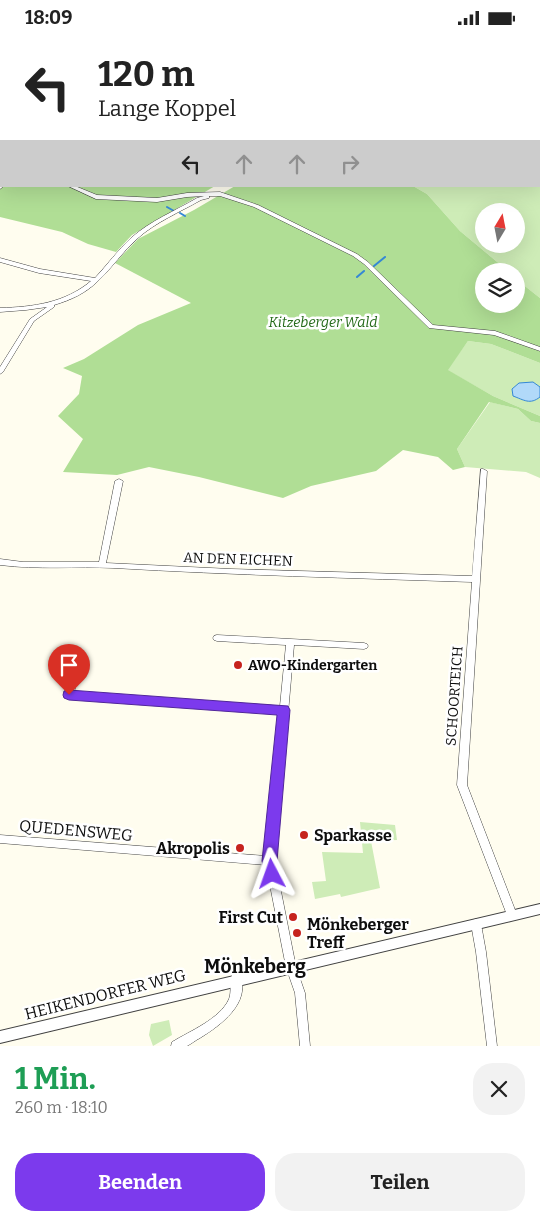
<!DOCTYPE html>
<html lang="de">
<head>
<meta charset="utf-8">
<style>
	body { margin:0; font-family:Bitter,serif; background:#f2f2f2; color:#222; height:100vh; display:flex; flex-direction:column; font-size:19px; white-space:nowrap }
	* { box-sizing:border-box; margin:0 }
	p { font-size:16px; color:#767676 }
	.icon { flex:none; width:28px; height:28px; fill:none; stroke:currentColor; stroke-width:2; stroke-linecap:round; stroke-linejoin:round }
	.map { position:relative; height:1011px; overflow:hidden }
	.details { display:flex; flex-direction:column; background:#fff; flex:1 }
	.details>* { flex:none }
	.top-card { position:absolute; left:0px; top:0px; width:540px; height:152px; box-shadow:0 5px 20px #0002; background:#fff; color:#222; overflow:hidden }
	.needle { width:32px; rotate:10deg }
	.fabs { position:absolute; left:475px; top:168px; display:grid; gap:10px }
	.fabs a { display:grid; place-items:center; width:50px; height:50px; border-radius:50%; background:#fff; box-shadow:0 5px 20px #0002; font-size:25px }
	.pin { position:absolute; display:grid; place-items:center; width:42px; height:42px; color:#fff; margin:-51px -21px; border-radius:50% 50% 50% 0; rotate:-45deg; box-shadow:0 0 5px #0007 }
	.pin .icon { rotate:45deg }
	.me { position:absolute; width:55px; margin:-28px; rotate:356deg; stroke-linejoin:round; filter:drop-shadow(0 0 4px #0008) }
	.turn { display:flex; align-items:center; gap:18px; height:105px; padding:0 15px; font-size:22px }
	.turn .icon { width:65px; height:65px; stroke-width:2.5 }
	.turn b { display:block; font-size:35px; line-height:42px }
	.lanes { display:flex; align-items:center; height:48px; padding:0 15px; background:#0003; justify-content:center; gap:25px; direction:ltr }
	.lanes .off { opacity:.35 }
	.round { display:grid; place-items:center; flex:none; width:52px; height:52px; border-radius:20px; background:#f2f2f2 }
	.overview { display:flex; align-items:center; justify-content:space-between; height:85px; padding:0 15px }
	h1 { font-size:30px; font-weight:700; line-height:38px; color:#1e9e55 }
	.action { display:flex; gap:10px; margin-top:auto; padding:10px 15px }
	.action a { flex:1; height:58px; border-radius:20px; background:#7c3aed; color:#fff; font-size:20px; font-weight:700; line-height:58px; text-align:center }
	.action a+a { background:#f2f2f2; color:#222 }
	.status { display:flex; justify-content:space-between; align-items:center; height:35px; padding:0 25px; background:#fff; direction:ltr }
	.status svg { height:14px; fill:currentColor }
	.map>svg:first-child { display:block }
	.green { fill:#ceecb7; fill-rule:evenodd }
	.forest { fill:#b0de95 }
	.water { fill:#b1d9f9; stroke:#3488d5 }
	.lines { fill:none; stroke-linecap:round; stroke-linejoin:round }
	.stream { stroke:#3488d5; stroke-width:2 }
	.minor-casing { stroke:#414141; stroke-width:1 }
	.tertiary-casing { stroke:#414141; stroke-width:2 }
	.minor { fill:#fff; fill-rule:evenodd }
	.tertiary { fill:#fff; fill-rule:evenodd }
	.route { fill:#7c3aed; stroke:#51269a }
	.poi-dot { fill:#c6231e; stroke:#fff; stroke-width:2 }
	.labels { text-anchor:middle; stroke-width:5; stroke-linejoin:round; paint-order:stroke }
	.park-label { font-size:14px; font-style:italic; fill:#256a1a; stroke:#fff }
	.street-label { font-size:14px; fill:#0e0e0e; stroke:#fff }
	.poi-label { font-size:14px; font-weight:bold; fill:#0e0e0e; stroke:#fff; text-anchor:start }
	.near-street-label { font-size:16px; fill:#0e0e0e; stroke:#fff }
	.near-poi-label { font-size:16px; font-weight:bold; fill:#0e0e0e; stroke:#fff; text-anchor:start }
	.near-quarter-label { font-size:19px; font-weight:bold; fill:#0e0e0e; stroke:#fff }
</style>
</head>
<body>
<div class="status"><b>18:09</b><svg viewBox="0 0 49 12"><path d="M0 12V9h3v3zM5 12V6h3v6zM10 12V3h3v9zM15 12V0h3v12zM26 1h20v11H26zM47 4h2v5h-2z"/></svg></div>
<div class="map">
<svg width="540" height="1011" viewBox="0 0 540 1011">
	<rect width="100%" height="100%" fill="#fffdef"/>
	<path class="green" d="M539,124h1v139l-24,-19v-8h-8l-48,-40 -33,-37 -14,-8h126zM484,176h32v33h-32z
		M468,306l23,3 49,19v53l-47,-20 -46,-26z
		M490,367l28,7 13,12 9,2v55l-14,-6 -61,-5 -8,-18z
		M360,787l35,3 2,15 -26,1 9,47 -39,9 -1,-3 -25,5 -3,-17 14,-1 -4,-29 41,1z
		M169,985l3,15 -19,11 -4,-11 2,-11z"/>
	<path class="forest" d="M0,67l1,84h214l-83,49 -16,17 -28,-8 -26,-12 -62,-15z
		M235,151h178l14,8 33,37 48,40h-24v33h32v-25l24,19v65l-49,-19 -23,-3 -20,29 45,26 47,20v7l-9,-2 -13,-12 -29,-7 -32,47 8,18 -12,3 -15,-13 -35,-7 -27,21 -65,15 -28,12 -84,-21 -50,-10 -32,8 -54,-3 20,-33 -25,-23 21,-22 3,-18 -19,-8 21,-9 54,-34 53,-22 -76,-40 23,-24 56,-29z"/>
	<path class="water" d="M533,347l7,5v10c-10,8 -16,3 -27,-1l-1,-7 7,-6z"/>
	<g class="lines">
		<path class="stream" d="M167,172l7,4
			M180,178l5,3
			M374,231l11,-9
			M357,242l7,-6"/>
		<g class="minor-casing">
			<path id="minor" d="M14,0h9l-2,1h-8z
				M112,0h5l1,1h-5z
				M317,0h4l-1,1h-4z
				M512,0h5l1,1h-5z
				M0,4h1v2h-1z
				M539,13h1v3h-1z
				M0,46h1v2h-1z
				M539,50h1v2h-1z
				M539,115h1v2h-1z
				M0,150h1v1h3l-4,3z
				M68,151h7l22,9 60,3 30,-5 33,-1 38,13 99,49 11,8 65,63 62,6 45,16v4l-46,-16 -65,-7 -65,-64 -11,-8 -99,-49 -34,-11h-11v2l-8,2c-21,12 -45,22 -63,38 -15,13 -26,30 -40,43 -12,12 -27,19 -44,24v2l-20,14 -31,51 -3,2v-7l30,-48 17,-12 -21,3 -26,2v-4c33,-1 65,-5 91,-27l-52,-8 -39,-11v-4l40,11 55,9c12,-13 23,-28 36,-40 19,-17 44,-27 66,-40l7,-2 -17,1 -30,5 -61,-3z
				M481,434h2l4,2 -20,314 50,130 -1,3 -4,2 -4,-2 -1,-3 -50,-130 15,-203c-120,-4 -239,-7 -358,-14 -38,-2 -76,2 -114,-3v-6l23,3h76l16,-81 4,-2 4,2 -17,82 125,6 241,7z
				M217,600l147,8 3,1 1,2 -1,2 -3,1 -70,-4 -19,216 21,106 9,26 5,53h-10l-5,-53 -9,-26 -20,-102 -266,-22v-8l266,21 13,-143 -210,-15 -3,-1 -1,-2 5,-15 3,-1 3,1 1,2 -3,10 206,14 6,-61 -69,-4 -3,-1 -1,-2 1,-2z
				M476,884l4,2 1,3 5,28 11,94h-10l-11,-94 -5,-28 1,-3z
				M236,939l4,1c11,28 -19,50 -40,63 -4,2 -9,6 -13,8 -5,0 -12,0 -16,0l1,-4c18,-11 48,-23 57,-43 3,-8 0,-16 3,-24z"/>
		</g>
		<g class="tertiary-casing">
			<path id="tertiary" d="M540,869v10l-540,129v-12z"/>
		</g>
		<use href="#minor" class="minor"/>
		<use href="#tertiary" class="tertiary"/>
	</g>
	<path class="route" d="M69,655l219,16 2,4 -13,151 3,13 -3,5 -5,2 -5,-2 -5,-18 15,-146 -208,-15 -5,-2 -1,-3 1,-4z"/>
	<g class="poi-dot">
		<circle cx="238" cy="630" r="5"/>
		<circle cx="304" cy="800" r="5"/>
		<circle cx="240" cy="813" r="5"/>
		<circle cx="293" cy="882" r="5"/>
		<circle cx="297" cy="898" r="5"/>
	</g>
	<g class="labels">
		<g class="park-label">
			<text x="323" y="292">Kitzeberger Wald</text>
		</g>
		<g class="street-label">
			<text transform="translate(238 524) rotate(2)" y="5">AN DEN EICHEN</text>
			<text transform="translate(454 661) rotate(-86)" y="5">SCHOORTEICH</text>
		</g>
		<g class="poi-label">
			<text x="248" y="635">AWO-Kindergarten</text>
		</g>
		<g class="near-street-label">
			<text transform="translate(76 795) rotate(5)" y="6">QUEDENSWEG</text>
			<text transform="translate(105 959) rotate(-14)" y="6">HEIKENDORFER WEG</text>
		</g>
		<g class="near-poi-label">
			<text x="314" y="806">Sparkasse</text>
			<text x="230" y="819" text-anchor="end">Akropolis</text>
			<text x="283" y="888" text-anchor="end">First Cut</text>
			<text x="307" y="895">Mönkeberger<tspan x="307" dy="18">Treff</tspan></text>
		</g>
		<g class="near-quarter-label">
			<text x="255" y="938">Mönkeberg</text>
		</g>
	</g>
</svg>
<div class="fabs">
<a><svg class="needle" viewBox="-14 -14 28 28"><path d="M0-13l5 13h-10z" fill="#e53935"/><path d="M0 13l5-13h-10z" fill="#767676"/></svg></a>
<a><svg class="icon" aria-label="layers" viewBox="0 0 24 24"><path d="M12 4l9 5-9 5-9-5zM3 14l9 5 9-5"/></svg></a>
</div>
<div class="pin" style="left:69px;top:660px;background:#d93025"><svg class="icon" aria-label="arrive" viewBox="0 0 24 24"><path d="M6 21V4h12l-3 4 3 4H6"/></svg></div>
<svg class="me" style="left:272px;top:839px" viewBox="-20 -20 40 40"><path d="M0-17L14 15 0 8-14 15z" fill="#7c3aed" stroke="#fff" stroke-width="4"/></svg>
<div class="top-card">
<div class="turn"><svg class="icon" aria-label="left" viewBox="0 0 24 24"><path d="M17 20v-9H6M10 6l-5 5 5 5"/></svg><div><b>120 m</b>Lange Koppel</div></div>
<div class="lanes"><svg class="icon" aria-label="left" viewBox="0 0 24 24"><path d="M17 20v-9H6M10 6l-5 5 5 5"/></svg><svg class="icon off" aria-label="ahead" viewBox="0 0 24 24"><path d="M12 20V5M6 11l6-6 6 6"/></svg><svg class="icon off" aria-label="ahead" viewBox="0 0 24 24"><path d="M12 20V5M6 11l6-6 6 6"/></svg><svg class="icon off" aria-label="right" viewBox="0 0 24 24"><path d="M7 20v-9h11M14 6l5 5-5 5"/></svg></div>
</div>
</div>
<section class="details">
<div class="overview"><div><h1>1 Min.</h1><p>260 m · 18:10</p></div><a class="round"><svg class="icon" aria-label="close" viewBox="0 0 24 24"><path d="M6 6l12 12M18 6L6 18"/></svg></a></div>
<div class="action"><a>Beenden</a><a>Teilen</a></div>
</section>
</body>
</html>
